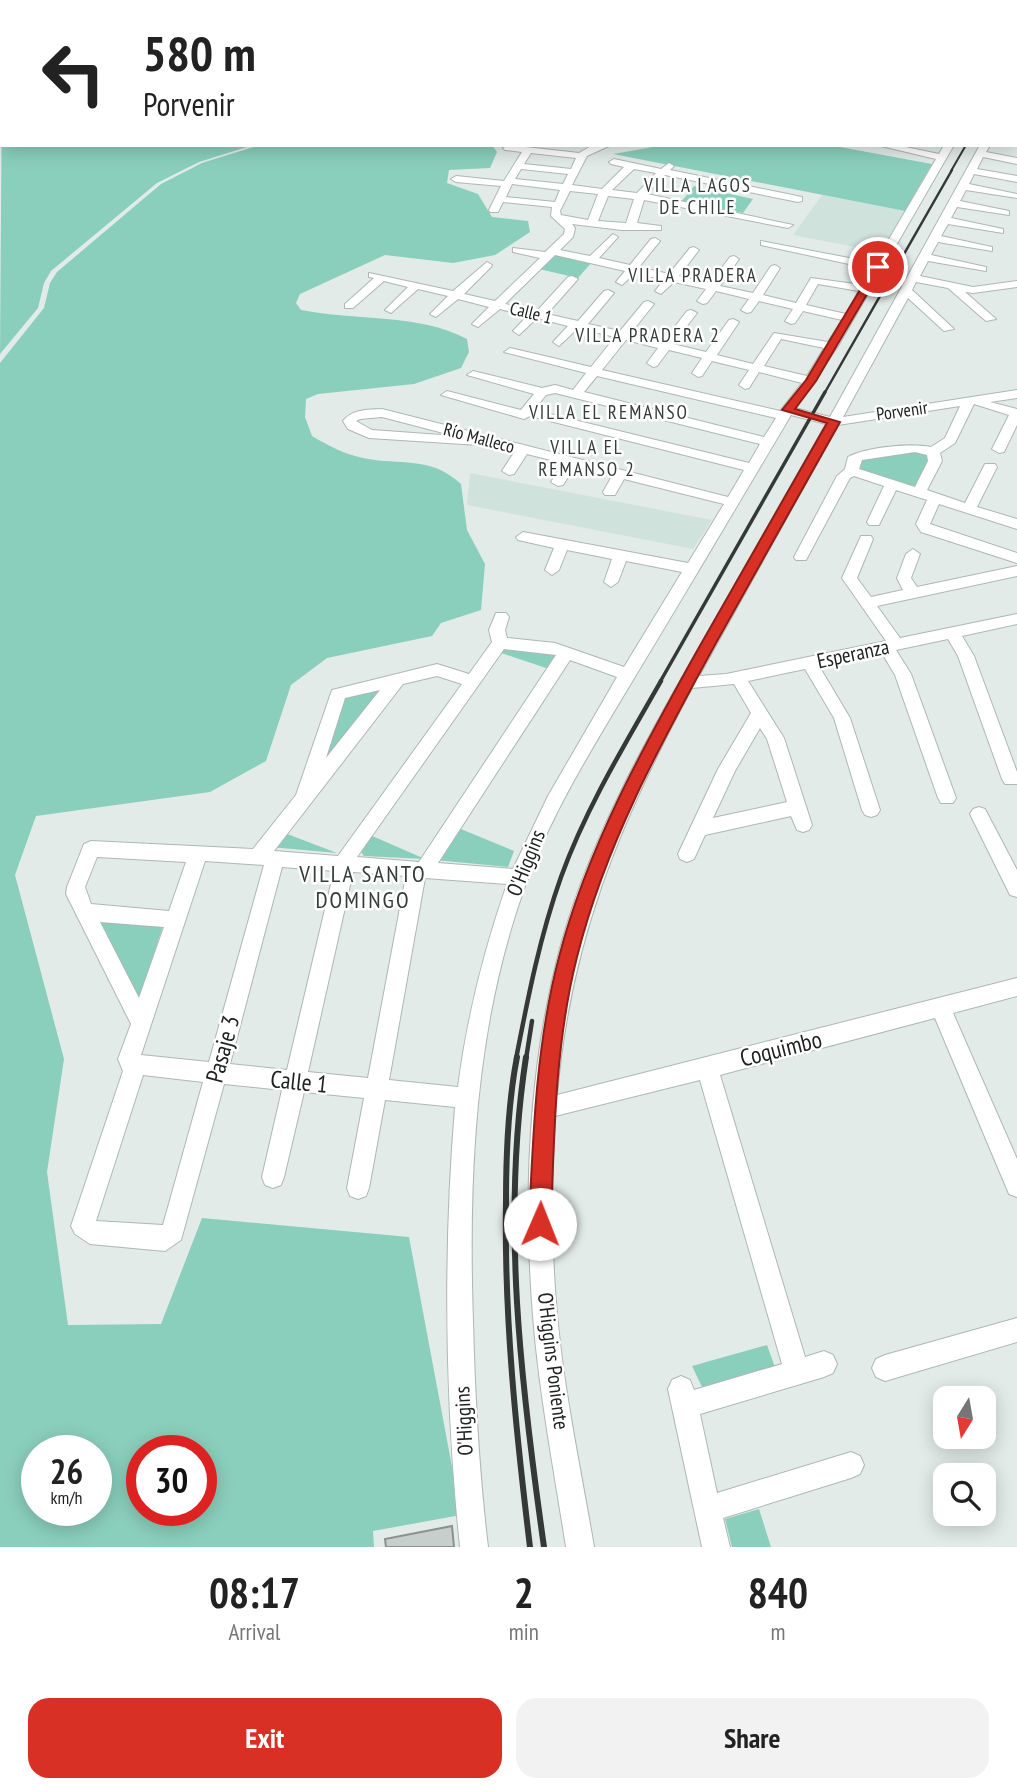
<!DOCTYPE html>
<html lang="en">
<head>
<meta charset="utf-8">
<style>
	body { margin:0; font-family:"PT Sans Narrow",sans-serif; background:#f2f2f2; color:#222; height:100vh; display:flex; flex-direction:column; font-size:26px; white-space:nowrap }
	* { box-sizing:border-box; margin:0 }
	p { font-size:23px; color:#767676 }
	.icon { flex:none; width:38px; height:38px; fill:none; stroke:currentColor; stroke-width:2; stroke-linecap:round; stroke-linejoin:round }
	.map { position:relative; height:1547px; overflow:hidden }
	.side { display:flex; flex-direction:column; background:#fff; flex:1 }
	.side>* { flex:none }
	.top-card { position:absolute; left:0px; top:0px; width:1018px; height:147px; box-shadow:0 4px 18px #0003; background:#fff; color:#222; overflow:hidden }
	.needle { width:46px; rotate:191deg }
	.tools { position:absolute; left:933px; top:1386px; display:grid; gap:14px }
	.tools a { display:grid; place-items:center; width:63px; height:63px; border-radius:14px; background:#fff; box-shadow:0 4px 18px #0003; font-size:35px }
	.speed { position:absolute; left:21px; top:1435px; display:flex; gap:14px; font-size:35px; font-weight:700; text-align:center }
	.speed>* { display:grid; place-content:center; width:91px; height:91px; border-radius:50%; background:#fff; box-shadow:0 4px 18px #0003; line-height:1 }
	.speed small { font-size:18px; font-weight:400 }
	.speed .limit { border:10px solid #d22; background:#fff; color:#111 }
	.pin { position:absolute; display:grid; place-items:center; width:60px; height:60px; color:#fff; margin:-30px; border:4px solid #fff; border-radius:50%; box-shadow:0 2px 7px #0007 }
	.me { position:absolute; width:77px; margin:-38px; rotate:1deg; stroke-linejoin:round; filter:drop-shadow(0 0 5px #0008) }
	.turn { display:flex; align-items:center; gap:24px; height:147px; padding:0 28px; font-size:32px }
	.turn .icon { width:91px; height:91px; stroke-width:2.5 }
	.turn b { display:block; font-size:49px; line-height:60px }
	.eta { display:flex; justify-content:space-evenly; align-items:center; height:119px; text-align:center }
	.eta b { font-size:42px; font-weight:800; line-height:49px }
	.action { display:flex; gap:14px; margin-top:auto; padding:14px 28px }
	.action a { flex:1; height:80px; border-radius:21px; background:#d93025; color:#fff; font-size:28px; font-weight:800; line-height:80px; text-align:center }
	.action a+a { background:#f2f2f2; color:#222 }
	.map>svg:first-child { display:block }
	.built { fill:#d0e2dc }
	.green { fill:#8acfbc; fill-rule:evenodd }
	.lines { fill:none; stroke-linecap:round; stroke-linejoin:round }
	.stream { stroke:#4ba18c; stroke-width:2 }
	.minor-casing { stroke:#aeb7b4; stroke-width:2 }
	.major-casing { stroke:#aeb7b4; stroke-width:3 }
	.minor { fill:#fff; fill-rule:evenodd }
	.major { fill:#fff; fill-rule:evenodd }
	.rail-far4 { stroke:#343837; stroke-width:2 }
	.rail-far3 { stroke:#343837; stroke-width:2.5 }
	.rail-far2 { stroke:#343837; stroke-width:3.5 }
	.rail-far1 { stroke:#343837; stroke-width:4.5 }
	.rail { stroke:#343837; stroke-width:6 }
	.wall { fill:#aab2af }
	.building { fill:#c6cfcc; stroke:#8b918f; stroke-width:2 }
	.route { fill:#d93025; stroke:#8d1f18; stroke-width:2 }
	.labels { text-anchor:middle; stroke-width:5; stroke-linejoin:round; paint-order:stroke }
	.far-street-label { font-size:18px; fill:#202322; stroke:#fff }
	.far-neighbourhood-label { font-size:19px; letter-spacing:2px; fill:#353c39; stroke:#fff }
	.street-label { font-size:21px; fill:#202322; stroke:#fff }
	.neighbourhood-label { font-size:23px; letter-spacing:2px; fill:#353c39; stroke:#fff }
	.near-street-label { font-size:24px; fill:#202322; stroke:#fff }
</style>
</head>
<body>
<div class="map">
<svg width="1017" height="1547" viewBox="0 0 1017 1547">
	<rect width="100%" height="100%" fill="#e2ebe8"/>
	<path class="built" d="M822,195l83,16 -25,41 -87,-17z
		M470,473l242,47 -19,29 -226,-44z"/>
	<path class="green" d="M2,71v74h251l-54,17 -42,21 -106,88 -7,12 -6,25 -38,46z
		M260,145h232l5,7 -7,16 -41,2 -2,13 31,11 14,23 36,4 2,11 -35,23 -42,8 -68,-8 -85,39 -4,9 5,7c54,11 117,3 166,29l2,13 -8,16 -47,16 -96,10 -12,5 -1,18 7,19c17,10 32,18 51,22 37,8 67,-3 98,26l6,46 18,34 -4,46 -40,13 -9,13 -105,22 -36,27 -25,76 -56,31 -174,24 -21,59 49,184 -17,113 21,153 93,-1 41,-106 207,19 52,278 -88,16 1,16h-374v-1184l44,-55 6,-25 7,-11 104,-88 41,-21zM37,1451h59v59h-59zM142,1451h59v59h-59z
		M665,145h164l103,19 -27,47 -292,-57z
		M694,186l59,13 -10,14 -61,-12z
		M558,254l34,8 -14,16 -39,-9z
		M922,451l8,6 -12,27 -4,2 -57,-17 3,-9z
		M506,645l52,9 -9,15 -48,-16z
		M390,682l-73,94 24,-82z
		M456,827l58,24 -6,16 -73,-7z
		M282,832l55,21 -67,-6z
		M370,835l55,24 -61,-3 -4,-6z
		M93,917l71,6 -26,79z
		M767,1345l9,25 -73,19 -11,-23z
		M759,1509l12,38h-39l-7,-28z"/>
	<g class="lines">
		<path class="stream" d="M287,2l8,-2"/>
		<g class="minor-casing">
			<path id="minor" d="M857,0h9l2,2h-9z
				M894,0h10l2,2h-10z
				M926,0h10l2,2h-10z
				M508,145l71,8 14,-8h18l-24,11 -15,29 30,4 22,-22 -13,-3 -2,-2 5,-3 47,10 8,-6 5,3 -4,4 132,27v4l-4,1 -133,-27 -18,19 146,31 -5,3 -144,-28 -7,23 24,3v4h-39l-50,-6 3,4 -2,9 -13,13 30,6 23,-22 5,3 -19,21 31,7 21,-26 4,-1 5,3 -21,26 30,7 21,-26 4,-1 5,3 -20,26 31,7 20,-26 4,-1 5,3 -19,27 33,7 18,-27 4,-1 5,3 -17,27 33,8 15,-25 51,7 10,-16 -111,-24v-4l114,22 61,-104 -59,-14h19l43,9 5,-9h10l-116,201 -43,62 35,9 150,-272h10l-4,7 31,6v6l-34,-7 -6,12 40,7v6l-43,-8 -5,10 48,10v4l-51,-8 -6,11 49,10v4l-52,-8 -6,11 52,11v4l-55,-9 -7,12 51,11v4l-54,-9 -7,13 55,12v4l-58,-10 -8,15 53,11 44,-6v6l-44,6 -8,-1 31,27 -10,2 -38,-33 -32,-6 -4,8 42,39 -10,2 -36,-33 -65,119 174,-27v8l-27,4 27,7v16l-13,27 -5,1 -7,-4 17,-34 -35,-11 -19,39 -15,10 2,8 -15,29 38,13 20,-39h10l2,3 -20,40 40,12v10l-78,-25 -9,20 87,29v10l-96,-31 -5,-8 11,-24 -31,-10 -17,35h-10l-2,-3 17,-36 -30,-10 -4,2 -44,82h-10l-2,-3 43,-81 8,-7 3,-12c18,-10 63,-14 83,-10l14,-9 15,-32 -122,19 -139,251 27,-2 160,-33 -44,-63 19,-42h10l2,3 -16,39 14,19 32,-7 -6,-12 9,-24 7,-5 7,5 -9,24 6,9 100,-21v10l-140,30 23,32 117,-24v10l-55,12 12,20 43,116v12h-12l-3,-5 -44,-123 -10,-17 -52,11 15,24 45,124 -3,5h-12l-3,-5 -43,-123 -13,-22 -63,13 31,52 30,92 -3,5 -6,2 -6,-2 -3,-5 -28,-92 -29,-49 -57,12 36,57 28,87 -3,5 -6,2 -6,-2 -6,-14 -86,19 -11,24 -7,3 -7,-3 -2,-5 40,-85 33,-56 -17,-29 -42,4c-72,134 -122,253 -135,407l460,-117v18l-64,17 64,146v38l-8,-3 -74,-176 -215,57 85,282 19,-6 9,4 4,9 -4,9 -9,4 -124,37 17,79 134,-41 9,4 4,9 -4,9 -9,4 -128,40 7,29h-28l-34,-158 4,-9 9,-4 9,4 4,10 88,-26 -82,-284 -145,36c-4,66 -4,132 2,198 7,78 24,156 37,233h-28c-12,-77 -27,-154 -33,-231 -10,-125 -4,-255 29,-375 31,-110 89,-210 146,-309 39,-69 79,-139 118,-208l-35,-9c-51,86 -103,174 -155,260 -38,64 -79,128 -106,198 -55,143 -62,298 -57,449 2,75 6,150 15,225h-28c-15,-146 -17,-294 -5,-440l-70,-7 -16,88 -3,8 -8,3 -8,-3 -3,-8 17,-90 -60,-6 -20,85 -3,8 -8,3 -8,-3 -3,-8 20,-87 -58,-6 -43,156 -16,11 -75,-7 -15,-10 -4,-8 52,-155 -5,-12 13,-35 -65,-130 1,-7 17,-43 7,-3 162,8 43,-54 36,-105 105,-26 32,10 23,-32 -3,-12 7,-17h10l3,4 -4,13 2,8 48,5 69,24 58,-95 -56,-11 -8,21 -7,5 -7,-5 8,-23 -45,-9 -8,20 -7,5 -7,-5 9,-22 -36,-8 -2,-3 7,-5 165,31 36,-59 -100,-25 -9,16h-10l-2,-3 9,-16 -37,-10 -12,19 -5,1 -7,-4 12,-19 -36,-9 -13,20 -5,1 -7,-4 13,-20 -20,-5 -126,-8 -21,-9 -5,-8c10,-12 23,-11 39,-12l346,88 16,-27 -214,-54 -6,3 -83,-24 6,-4 74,19 13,-16 -67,-19 6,-4 69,17 13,-3 18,5 13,-17 -82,-21 6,-4 81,19 24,-30 -37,-9 -19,18 -6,-4 15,-16 -31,-8 -18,17 -6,-4 14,-15 -27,-7 -22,18 -6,-3 17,-17 -31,-8 -22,18 -6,-3 18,-18 -30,-7 -27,24 -6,-3 23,-23 -24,-6 -31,27h-8v-4l29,-26 -5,-1v-4l84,18 34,-29 5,3 -1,2 -27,27 31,7 45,-43 -27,-6v-4l32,4 19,-18 1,-5 -14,-13 1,-9 -49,-5 -5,10h-8l-1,-2 12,-24 -45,-4 -5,-3 5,-3 48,5 18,-29 -17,-2 -2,-2zM531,153l45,5 -5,11 -47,-5zM521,169l47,5 -5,10 -48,-5zM634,169l22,4 -19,20 -25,-3zM512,184l48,6 -5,12 -49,-5zM570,191l28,3 -10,26 -27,-5 -1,-4zM608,196l26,3 -8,24 -28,-2zM555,255l70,16 -9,11 6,3 13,-12 29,7 -9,11 6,3 13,-12 32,7 -9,12 6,3 4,-1 9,-12 33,8 -8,11 6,3 4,-1 8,-11 34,8 -8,12 6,3 4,-1 8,-12 39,9 -14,22 -54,-9 -21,31 -36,-9 22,-33 -6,-3 -4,1 -23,32 -33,-8 24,-31 -6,-3 -4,1 -24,31 -33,-8 24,-30 -6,-3 -4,1 -24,29 -32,-7 26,-31 -6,-3 -4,1 -26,30 -31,-7 31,-35 -6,-3 -4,1 -31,34 -32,-7zM818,284l41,7 -13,23 -40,-9zM781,339l43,9 -17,28 -43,-10zM626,340l32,8 -11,15 6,4 4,-1 12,-16 33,8 -10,15 6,4 4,-1 10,-15 37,9 -10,15 6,4 4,-1 10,-16 43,11 -22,28 -178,-41zM597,376l179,42 -12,19 -180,-45zM555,393l205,51 -11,19 -215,-53 12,-15zM382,417l73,19 -83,-6 -16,-9 4,-2zM915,452l12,3 1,6 -13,26 -56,-18 3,-9zM504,649l52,6 -137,207 -62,-5zM570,660l47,17 -69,119 -35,73 -75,-6zM437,676l25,8 -124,172 -64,-5 129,-167zM380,690l-54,68 19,-60zM760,728l7,11 20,63 -74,16 22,-47zM97,857l89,5 -17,49 -78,-7 -6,-17zM205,861l59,4 -55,197 -68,-7zM282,867l52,4 -47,199 -57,-6zM353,872l53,4 -38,202 -60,-6zM425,878l82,6c-23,66 -40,133 -49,203l-69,-7zM100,922l64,5 -25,71zM143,1075l60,7 -40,143 -67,-4z
				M979,807l6,2 32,61v27l-7,-2 -40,-81 3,-5z
				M1017,1318v24l-132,39 -9,-4 -4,-9 4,-9 9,-4z"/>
		</g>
		<g class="major-casing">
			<path id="major" d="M980,0h8l1,2h-9z"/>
		</g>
		<use href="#minor" class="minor"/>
		<use href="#major" class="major"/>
		<path class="rail-far4" d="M914,0l4,2
			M951,171l15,-26"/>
		<path class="rail-far3" d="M824,394l128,-224"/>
		<path class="rail-far2" d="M660,682l165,-290"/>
		<path class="rail-far1" d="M516,1059c12,-62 24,-123 45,-182 25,-69 64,-133 100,-196
			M526,1059l6,-38"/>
		<path class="rail" d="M517,1057c-9,46 -11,96 -11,144 -2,116 10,231 24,346
			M526,1057c-25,163 -5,328 18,490"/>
	</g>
	<path class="wall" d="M946,0h24l1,2h-24z"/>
	<path class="building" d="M956,0h14l1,2 -14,-1z
		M452,1526l2,21h-68l-1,-8z"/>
	<path class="route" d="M875,265l8,2 -67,114 -21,28 45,13c-41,74 -83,147 -124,221 -55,100 -111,202 -139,314 -22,87 -23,178 -26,267l-3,8 -8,3 -7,-3 -4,-8c4,-89 7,-180 30,-267 29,-112 86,-213 142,-313 42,-73 84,-147 126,-221l-45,-13 24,-30z"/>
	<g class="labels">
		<g class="far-street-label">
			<text transform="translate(531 313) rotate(14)" y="6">Calle 1</text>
			<text transform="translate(902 411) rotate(-8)" y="6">Porvenir</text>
			<text transform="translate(479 438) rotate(15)" y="6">Río Malleco</text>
		</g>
		<g class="far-neighbourhood-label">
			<text x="698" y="192">VILLA LAGOS<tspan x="698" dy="22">DE CHILE</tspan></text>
			<text x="693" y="282">VILLA PRADERA</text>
			<text x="648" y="342">VILLA PRADERA 2</text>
			<text x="609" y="419">VILLA EL REMANSO</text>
			<text x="587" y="454">VILLA EL<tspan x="587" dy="22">REMANSO 2</tspan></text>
		</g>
		<g class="street-label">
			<text transform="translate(853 654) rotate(-12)" y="7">Esperanza</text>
			<text transform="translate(526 863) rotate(-68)" y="7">O'Higgins</text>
			<text transform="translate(553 1361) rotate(83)" y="7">O'Higgins Poniente</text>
			<text transform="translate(464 1421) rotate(-93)" y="7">O'Higgins</text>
		</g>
		<g class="neighbourhood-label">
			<text x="363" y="882">VILLA SANTO<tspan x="363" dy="26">DOMINGO</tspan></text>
		</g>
		<g class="near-street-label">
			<text transform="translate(223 1049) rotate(-75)" y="8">Pasaje 3</text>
			<text transform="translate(781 1049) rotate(-14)" y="8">Coquimbo</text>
			<text transform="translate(299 1082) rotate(6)" y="8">Calle 1</text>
		</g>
	</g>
</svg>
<div class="tools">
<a><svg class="needle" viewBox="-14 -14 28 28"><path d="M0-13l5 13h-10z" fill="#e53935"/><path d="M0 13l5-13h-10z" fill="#767676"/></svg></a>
<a><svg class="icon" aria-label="search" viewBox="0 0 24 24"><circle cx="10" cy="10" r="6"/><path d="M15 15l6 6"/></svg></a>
</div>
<div class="speed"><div>26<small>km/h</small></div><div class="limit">30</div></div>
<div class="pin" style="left:878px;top:267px;background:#d93025"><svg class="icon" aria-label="arrive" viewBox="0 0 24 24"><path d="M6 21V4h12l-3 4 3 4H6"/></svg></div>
<svg class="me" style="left:540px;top:1224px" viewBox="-20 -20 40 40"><circle r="19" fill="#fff"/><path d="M0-13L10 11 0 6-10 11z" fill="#d93025"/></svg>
<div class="top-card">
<div class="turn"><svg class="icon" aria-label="left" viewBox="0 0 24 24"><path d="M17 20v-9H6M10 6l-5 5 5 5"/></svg><div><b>580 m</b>Porvenir</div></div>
</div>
</div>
<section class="side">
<div class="eta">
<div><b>08:17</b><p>Arrival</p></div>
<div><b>2</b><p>min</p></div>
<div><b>840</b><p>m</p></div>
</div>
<div class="action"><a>Exit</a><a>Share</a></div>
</section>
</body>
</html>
